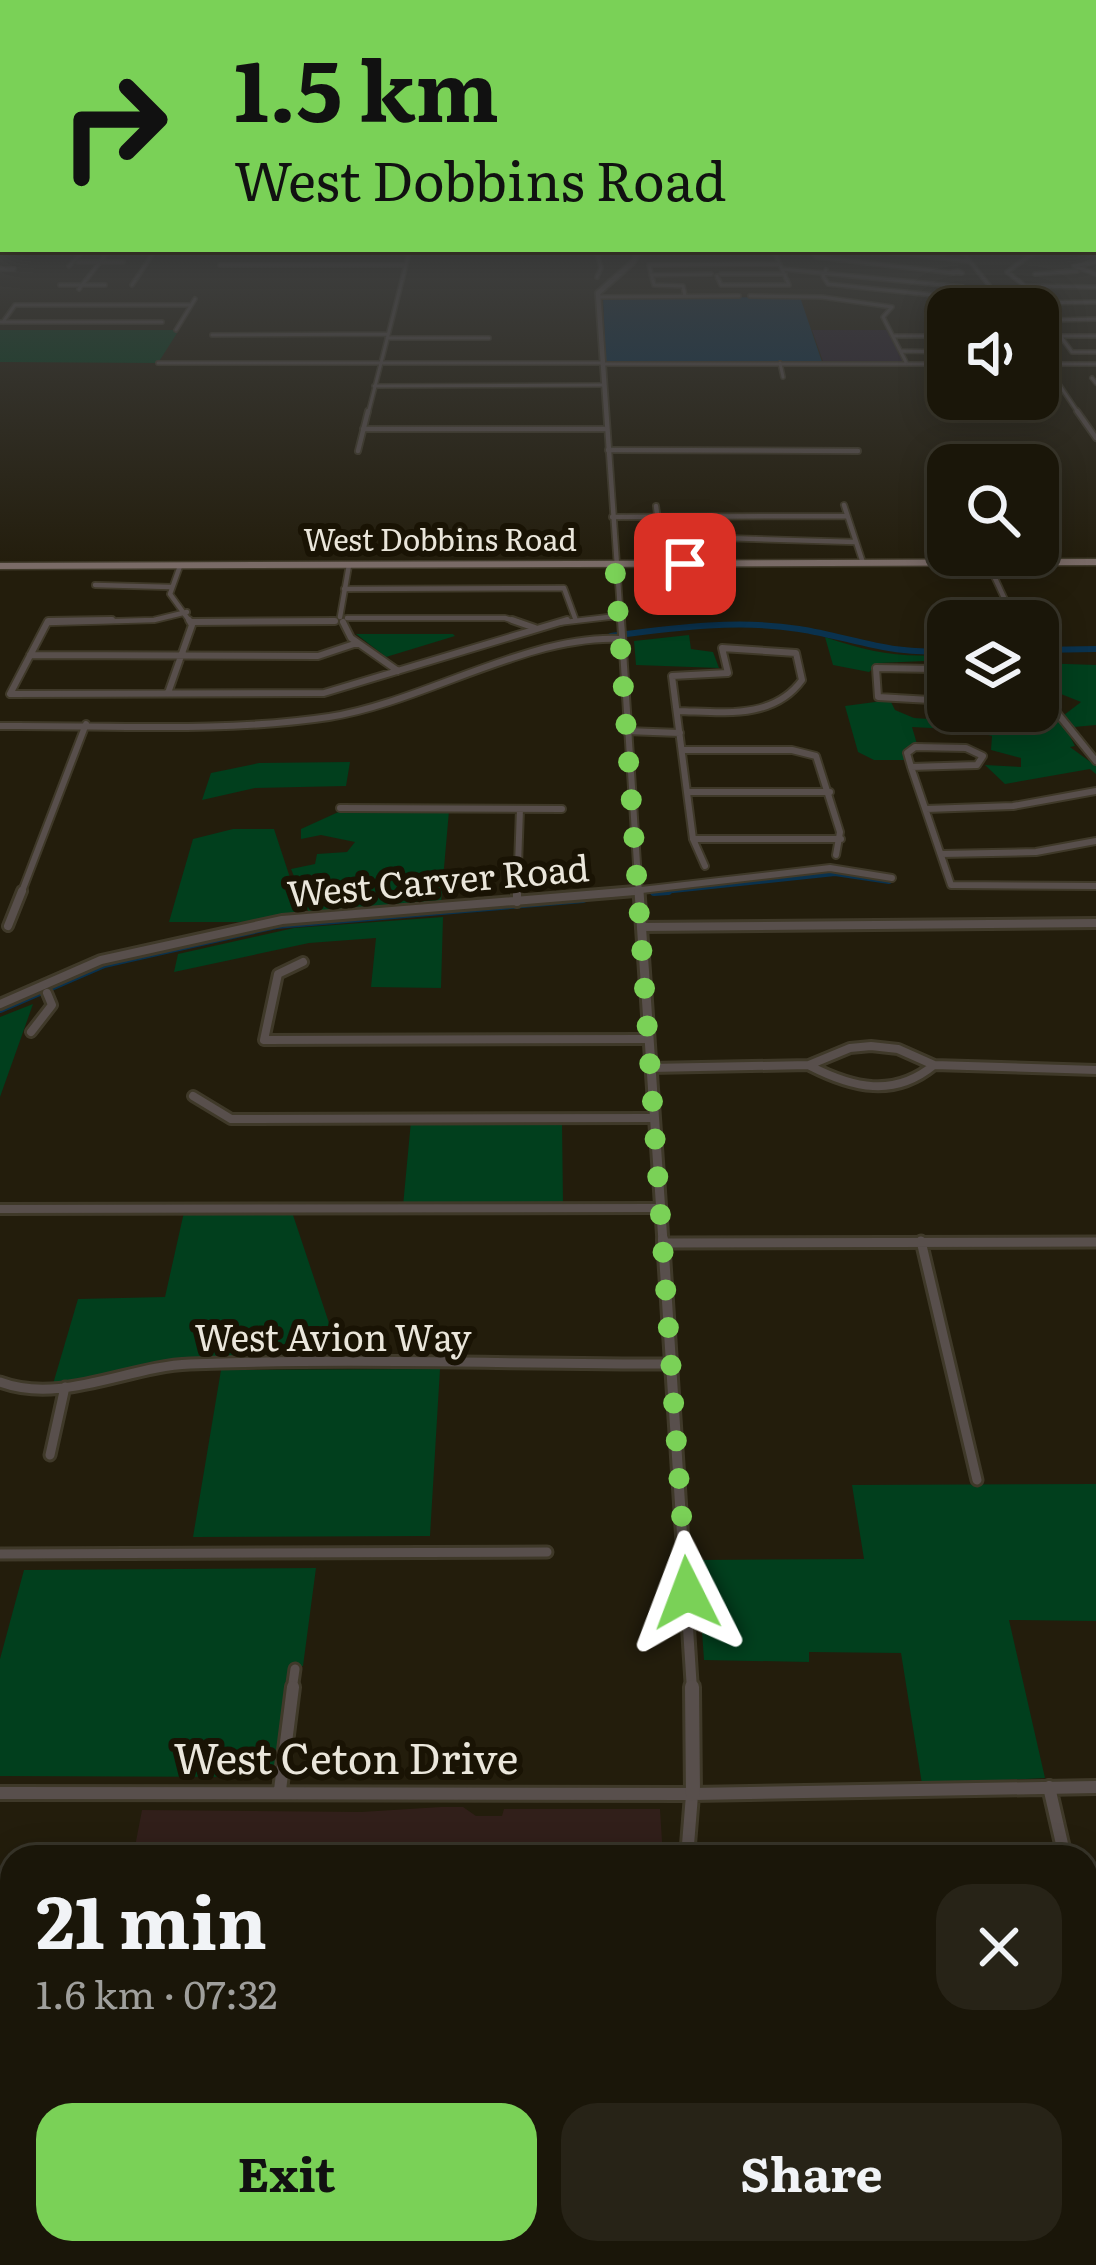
<!DOCTYPE html>
<html lang="en">
<head>
<meta charset="utf-8">
<style>
	body { margin:0; font-family:Literata,serif; background:#272317; color:#f1f3f6; height:100vh; display:flex; flex-direction:column; font-size:45px; white-space:nowrap }
	* { box-sizing:border-box; margin:0 }
	p { font-size:39px; color:#9f9f9c }
	.icon { flex:none; width:66px; height:66px; fill:none; stroke:currentColor; stroke-width:2; stroke-linecap:round; stroke-linejoin:round }
	.map { position:relative; flex:1; overflow:hidden }
	.sheet { position:absolute; left:0px; top:1845px; width:1098px; height:420px; display:flex; flex-direction:column; background:#1a1609; border-radius:36px 36px 0 0; box-shadow:0 6px 30px #0003,0 0 0 3px #38352a }
	.sheet>* { flex:none }
	.banner { position:absolute; left:0px; top:0px; width:1098px; height:252px; box-shadow:0 6px 30px #0003,0 0 0 3px #38352a; background:#7ad157; color:#111; overflow:hidden }
	.buttons { position:absolute; left:927px; top:288px; display:grid; gap:24px }
	.buttons a { display:grid; place-items:center; width:132px; height:132px; border-radius:24px; background:#1a1609; box-shadow:0 6px 30px #0003,0 0 0 3px #38352a; font-size:60px }
	.pin { position:absolute; display:grid; place-items:center; width:102px; height:102px; color:#fff; margin:-51px; border-radius:24px; box-shadow:0 6px 18px #0006 }
	.me { position:absolute; width:132px; margin:-66px; rotate:357deg; stroke-linejoin:round; filter:drop-shadow(0 0 9px #0008) }
	.turn { display:flex; align-items:center; gap:42px; height:252px; padding:0 36px; font-size:54px }
	.turn .icon { width:156px; height:156px; stroke-width:2.5 }
	.turn b { display:block; font-size:84px; line-height:102px }
	.round { display:grid; place-items:center; flex:none; width:126px; height:126px; border-radius:36px; background:#272317 }
	.headline { display:flex; align-items:center; justify-content:space-between; height:204px; padding:0 36px }
	h1 { font-size:72px; font-weight:700; line-height:90px }
	.primary-button { display:flex; gap:24px; margin-top:auto; padding:24px 36px }
	.primary-button a { flex:1; height:138px; border-radius:36px; background:#7ad157; color:#111; font-size:48px; font-weight:700; line-height:138px; text-align:center }
	.primary-button a+a { background:#272317; color:#f1f3f6 }
	.map>svg:first-child { display:block }
	.industrial { fill:#311f1a }
	.education { fill:#2a202f }
	.green { fill:#013f1d }
	.water { fill:#0a324e }
	.lines { fill:none; stroke-linecap:round; stroke-linejoin:round }
	.canal-far1 { stroke:#0a324e; stroke-width:6 }
	.canal { stroke:#0a324e; stroke-width:8 }
	.minor-far5-casing { stroke:#3f3929; stroke-width:6 }
	.minor-far4-casing { stroke:#3f3929; stroke-width:8 }
	.minor-far3-casing { stroke:#3f3929; stroke-width:10 }
	.minor-far2-casing { stroke:#3f3929; stroke-width:14 }
	.minor-far1-casing { stroke:#3f3929; stroke-width:15 }
	.minor-casing { stroke:#3f3929; stroke-width:18 }
	.tertiary-far4-casing { stroke:#3f3929; stroke-width:8 }
	.tertiary-far3-casing { stroke:#3f3929; stroke-width:10 }
	.tertiary-far2-casing { stroke:#3f3929; stroke-width:15 }
	.tertiary-far1-casing { stroke:#3f3929; stroke-width:16 }
	.tertiary-casing { stroke:#3f3929; stroke-width:20 }
	.secondary-casing { stroke:#3f3929; stroke-width:9 }
	.minor-far5 { stroke:#584f4c; stroke-width:3 }
	.minor-far4 { stroke:#584f4c; stroke-width:4.5 }
	.minor-far3 { stroke:#584f4c; stroke-width:6 }
	.minor-far2 { stroke:#584f4c; stroke-width:8 }
	.minor-far1 { stroke:#584f4c; stroke-width:9 }
	.minor { stroke:#584f4c; stroke-width:12 }
	.tertiary-far4 { stroke:#584f4c; stroke-width:4.5 }
	.tertiary-far3 { stroke:#584f4c; stroke-width:6 }
	.tertiary-far2 { stroke:#584f4c; stroke-width:9 }
	.tertiary-far1 { stroke:#584f4c; stroke-width:10 }
	.tertiary { stroke:#584f4c; stroke-width:14 }
	.secondary { stroke:#7a6b67; stroke-width:6 }
	.route { stroke:#7ad157; stroke-width:21; stroke-dasharray:0 37.8 }
	.labels { text-anchor:middle; stroke-width:12; stroke-linejoin:round; paint-order:stroke }
	.far-street-label { font-size:30px; fill:#eae6db; stroke:#191304 }
	.street-label { font-size:36px; fill:#eae6db; stroke:#191304 }
	.near-street-label { font-size:42px; fill:#eae6db; stroke:#191304 }
</style>
</head>
<body>
<div class="map">
<svg width="1096" height="2265" viewBox="0 0 1096 2265">
	<rect width="100%" height="100%" fill="#231d0c"/>
	<path class="industrial" d="M441,1807h22l13,9h26l2,-7h156l3,48h-530l9,-47 219,2z
		M54,2253h629v12h-631z"/>
	<path class="education" d="M812,330h75l17,33 -80,1z"/>
	<path class="green" d="M0,330h179l-21,33 -158,-1z
		M356,634h97l2,2 -69,21z
		M689,635l2,14 22,3 6,16 -83,-3 -2,-24z
		M825,637c43,15 78,22 123,17v6l-69,3 -10,9 -36,-7z
		M1038,663l58,2v60l-22,2 -10,-12 17,-13 -35,-14 -8,7z
		M890,700l5,10 19,8 138,9 -4,-15 14,9 13,25 -5,1 26,19v8l-6,-5 -85,15 -20,-19 36,2v-9l-30,-8 1,-14 -23,-6 -57,-3 5,17 -13,5 1,11h-31l-16,-8 -13,-46z
		M350,762l-4,24 -91,2 -53,12 9,-27 48,-10z
		M345,809l104,2 -8,91 -132,11 -18,-44 24,-5 2,-10 30,-2 8,-10 -34,-7 -20,4v-10z
		M233,829h41l28,85 -62,8h-71l24,-83z
		M443,917l-2,71 -70,-1 5,-49 -67,5 -135,29 4,-18 116,-26z
		M33,1004l-33,93v-80z
		M411,1121l151,1 1,83 -160,1z
		M184,1212h108l49,147h-154l-134,25 25,-85 87,-2z
		M440,1369l-10,167 -237,1 28,-167z
		M1096,1484v137l-87,-1 36,158 -123,6 -21,-131 -92,-1v10l-105,-2 -7,-100 167,-1 -12,-74z
		M316,1568l-13,98h-13l-15,111 -275,-1v-117l24,-89z"/>
	<path class="water" d="M800,297l22,65h-216l-3,-64z"/>
	<g class="lines">
		<path class="canal-far1" d="M611,636c62,-8 126,-17 188,-7 52,8 96,28 149,21
			M1038,650l58,-1
			M654,892l181,-19 54,8"/>
		<path class="canal" d="M654,892l14,-1
			M0,1009l104,-45 172,-39 307,-26"/>
		<g class="minor-far5-casing">
			<path id="minor-far5" d="M596,249l5,19 -4,9
				M740,249l10,1
				M810,249l6,8 138,16
				M825,249h8
				M858,249l111,12
				M925,249l9,1
				M960,249l48,60
				M1054,249l-25,7 -22,16 18,14 71,1
				M1054,250l42,-1
				M78,262h45
				M1096,262l-22,4 22,8
				M220,265h185
				M69,266l16,-17
				M0,269h14
				M782,269l181,18 14,22
				M826,270l-3,6 5,8 143,15
				M958,271l4,2 -10,-1z
				M721,274h64
				M1035,274l42,-3
				M651,275l60,-1
				M717,276l4,9h68l-16,-36
				M60,285h45
				M132,285l24,-36
				M79,289l31,-40
				M685,296l-2,-10 -29,-1 -5,-20 131,-1
				M750,296l72,1 70,10 -9,10 24,47
				M598,297l141,-1
				M1022,302l5,2h-11z
				M1026,303l70,-1
				M1047,319l7,2h-11z
				M1054,320l42,-1
				M1,322h161
				M3,322l12,-17h176
				M1050,322l22,30h24
				M176,330l19,-31
				M212,335l176,-1
				M937,335l-7,-13h18
				M893,336h55
				M1062,336h34
				M387,338h102
				M902,351l46,1
				M1038,353l41,61
				M158,363h444
				M780,363l3,14
				M602,364h346
				M1038,364h58
				M1092,378l4,5
				M374,386l230,-1
				M368,414l42,-165"/>
		</g>
		<g class="minor-far4-casing">
			<path id="minor-far4" d="M1077,411l19,27
				M363,429h244
				M608,450l250,1
				M358,451l10,-40
				M844,505l19,58
				M656,506l4,30 195,6
				M612,517l235,-1
				M180,566l-10,28 21,29
				M95,585l76,2
				M344,589l220,-1 11,30
				M980,615h32l-24,-52
				M340,617l9,-52
				M347,618h158l16,5
				M191,622l144,-1
				M47,623l107,-3 33,-8
				M557,623l60,-7"/>
		</g>
		<g class="minor-far3-casing">
			<path id="minor-far3" d="M112,620l-64,1 -38,73 314,-1 243,-73
				M512,620l23,8
				M191,622l144,-1
				M343,622l8,16 47,33
				M30,655l288,1 39,-13
				M935,669l-59,-1 2,29 70,4
				M168,693l24,-68 -3,-5
				M1038,706l20,8 38,47
				M678,711c44,1 95,9 124,-31l-6,-27 -74,-5 6,25 -56,3 21,163 12,27
				M0,726c108,-1 222,7 329,-9 92,-14 198,-82 290,-78
				M626,731l54,2
				M915,747l51,1 17,8 -6,9 -66,2 -4,-14z
				M682,750h110l24,6 24,76 -4,23
				M911,767l40,118 145,1
				M687,792h143
				M340,808l222,1
				M926,809l87,-3 83,-15
				M693,839h148
				M941,854l95,-2 60,-11
				M21,894l65,-170
				M517,894l3,-85
				M607,894l223,-26 62,10"/>
		</g>
		<g class="minor-far2-casing">
			<path id="minor-far2" d="M517,902v-11
				M8,926l14,-35
				M641,927l455,-4
				M303,962l-25,12 -14,66 384,-1
				M0,1004l101,-44 181,-40 353,-29
				M31,1032l21,-27 -5,-12
				M810,1066c43,22 84,32 124,-1
				M650,1068l159,-3 41,-17 21,-2 27,3 36,16 162,5
				M193,1096l38,23 422,-1
				M0,1209l658,-1"/>
		</g>
		<g class="minor-far1-casing">
			<path id="minor-far1" d="M921,1241l56,239
				M663,1243l433,-1
				M0,1382c61,23 129,-16 190,-18 160,-6 321,0 480,0
				M50,1455l15,-68
				M0,1554l547,-2
				M292,1690l3,-21"/>
		</g>
		<g class="minor-casing">
			<path id="minor" d="M1049,1787l16,70
				M280,1790l13,-103
				M0,1793l693,1 403,-7
				M687,1857l5,-62
				M1086,1942l10,34
				M698,2253v12
				M1038,2253l2,12"/>
		</g>
		<g class="tertiary-far4-casing">
			<path id="tertiary-far4" d="M621,623l-23,-330 35,-31 7,-13"/>
		</g>
		<g class="tertiary-far3-casing">
			<path id="tertiary-far3" d="M621,620l18,274"/>
		</g>
		<g class="tertiary-far2-casing">
			<path id="tertiary-far2" d="M639,891l24,351"/>
		</g>
		<g class="tertiary-far1-casing">
			<path id="tertiary-far1" d="M663,1239l29,451"/>
		</g>
		<g class="tertiary-casing">
			<path id="tertiary" d="M692,1687l1,107"/>
		</g>
		<g class="secondary-casing">
			<path id="secondary" d="M0,566l1096,-4"/>
		</g>
		<use href="#minor-far5" class="minor-far5"/>
		<use href="#minor-far4" class="minor-far4"/>
		<use href="#minor-far3" class="minor-far3"/>
		<use href="#minor-far2" class="minor-far2"/>
		<use href="#minor-far1" class="minor-far1"/>
		<use href="#minor" class="minor"/>
		<use href="#tertiary-far4" class="tertiary-far4"/>
		<use href="#tertiary-far3" class="tertiary-far3"/>
		<use href="#tertiary-far2" class="tertiary-far2"/>
		<use href="#tertiary-far1" class="tertiary-far1"/>
		<use href="#tertiary" class="tertiary"/>
		<use href="#secondary" class="secondary"/>
	</g>
	<linearGradient id="sky" x2="0" y2="1"><stop stop-color="#131007"/><stop offset="0.44" stop-color="#3f4040"/><stop offset="1" stop-color="#3f4040" stop-opacity="0"/></linearGradient>
	<rect width="1096" height="566" fill="url(#sky)"/>
	<g class="lines">
		<path class="route" d="M685,564l-70,4 72,1025"/>
	</g>
	<g class="labels">
		<g class="far-street-label">
			<text x="440" y="551">West Dobbins Road</text>
		</g>
		<g class="street-label">
			<text transform="translate(438 881) rotate(-5)" y="13">West Carver Road</text>
			<text x="333" y="1351">West Avion Way</text>
		</g>
		<g class="near-street-label">
			<text x="346" y="1774">West Ceton Drive</text>
		</g>
	</g>
</svg>
<div class="buttons">
<a><svg class="icon" aria-label="sound" viewBox="0 0 24 24"><path d="M4 9h4l5-4v14l-5-4H4zM17 9q2 3 0 6"/></svg></a>
<a><svg class="icon" aria-label="search" viewBox="0 0 24 24"><circle cx="10" cy="10" r="6"/><path d="M15 15l6 6"/></svg></a>
<a><svg class="icon" aria-label="layers" viewBox="0 0 24 24"><path d="M12 4l9 5-9 5-9-5zM3 14l9 5 9-5"/></svg></a>
</div>
<div class="pin" style="left:685px;top:564px;background:#d93025"><svg class="icon" aria-label="arrive" viewBox="0 0 24 24"><path d="M6 21V4h12l-3 4 3 4H6"/></svg></div>
<svg class="me" style="left:687px;top:1593px" viewBox="-20 -20 40 40"><path d="M0-17L14 15 0 8-14 15z" fill="#7ad157" stroke="#fff" stroke-width="4"/></svg>
<div class="banner">
<div class="turn"><svg class="icon" aria-label="right" viewBox="0 0 24 24"><path d="M7 20v-9h11M14 6l5 5-5 5"/></svg><div><b>1.5 km</b>West Dobbins Road</div></div>
</div>
<section class="sheet">
<div class="headline"><div><h1>21 min</h1><p>1.6 km · 07:32</p></div><a class="round"><svg class="icon" aria-label="close" viewBox="0 0 24 24"><path d="M6 6l12 12M18 6L6 18"/></svg></a></div>
<div class="primary-button"><a>Exit</a><a>Share</a></div>
</section>
</div>
</body>
</html>
